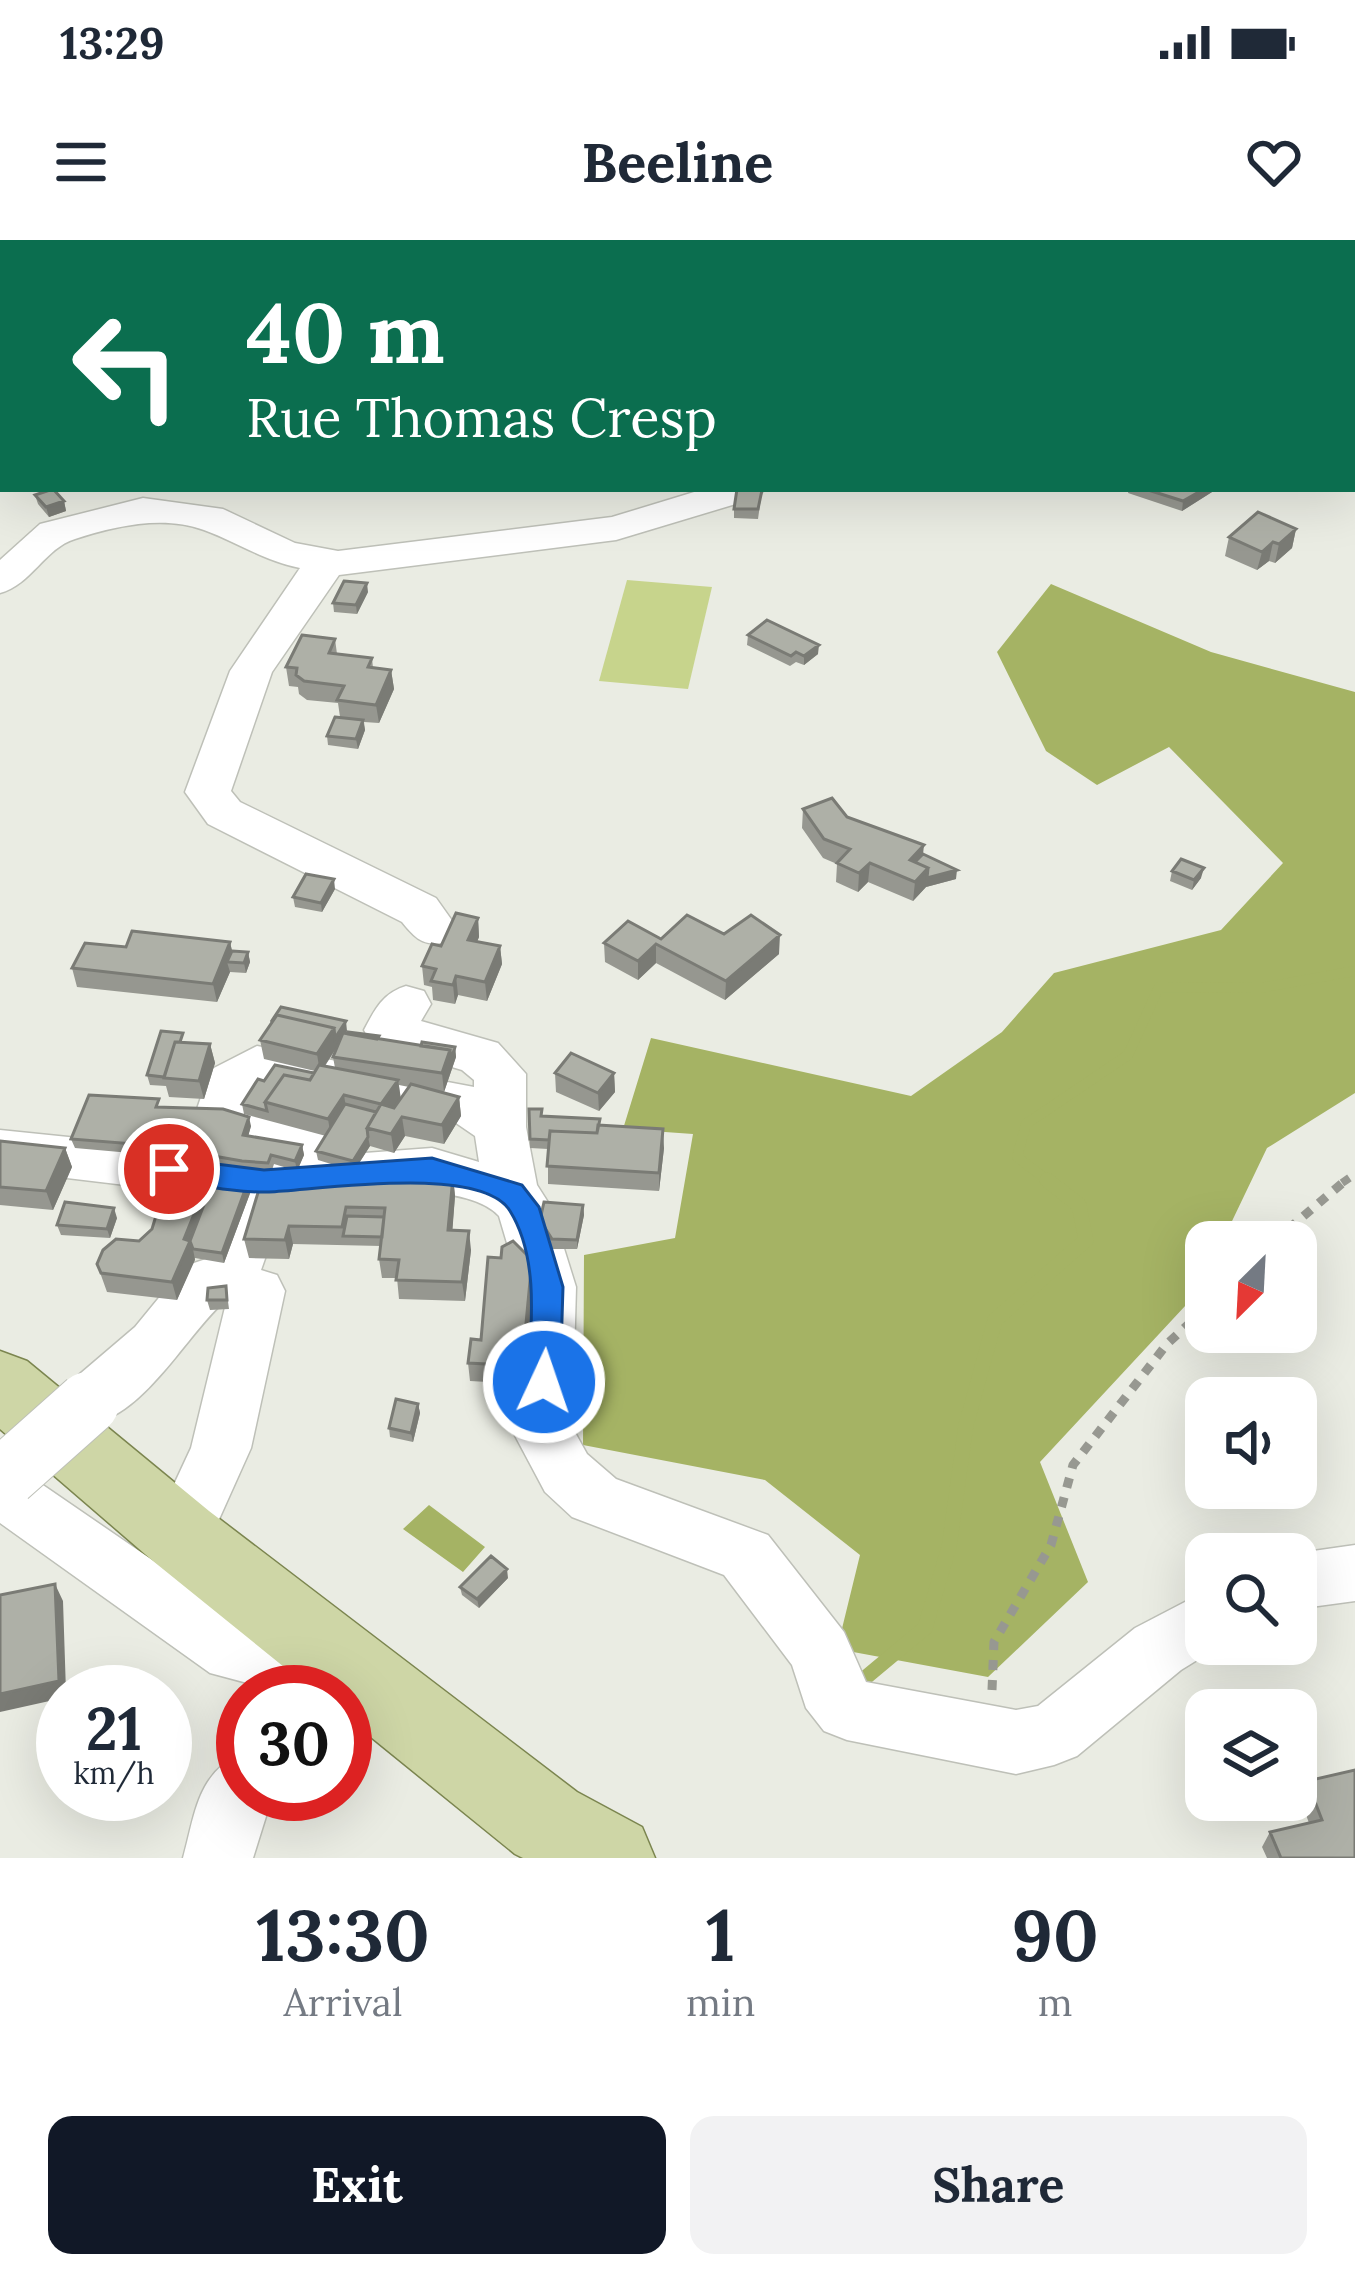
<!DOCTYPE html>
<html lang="en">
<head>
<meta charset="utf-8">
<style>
	body { margin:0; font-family:Lora,serif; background:#f2f2f3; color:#1f2937; height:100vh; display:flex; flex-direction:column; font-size:45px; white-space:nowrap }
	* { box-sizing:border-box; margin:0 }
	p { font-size:39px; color:#747a83 }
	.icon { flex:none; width:66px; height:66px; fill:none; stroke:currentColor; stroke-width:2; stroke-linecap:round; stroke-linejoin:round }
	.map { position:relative; height:1618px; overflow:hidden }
	.drawer { display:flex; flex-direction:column; background:#fff; flex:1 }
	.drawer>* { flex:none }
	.banner { position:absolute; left:0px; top:0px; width:1356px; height:252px; box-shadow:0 12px 48px #0002; background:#0b6e4f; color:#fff; overflow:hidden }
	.needle { width:78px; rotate:204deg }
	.fabs { position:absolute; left:1185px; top:981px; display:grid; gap:24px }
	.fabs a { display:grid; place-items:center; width:132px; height:132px; border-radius:24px; background:#fff; box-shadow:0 12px 48px #0002; font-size:60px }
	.speed { position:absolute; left:36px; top:1425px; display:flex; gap:24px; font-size:60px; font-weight:700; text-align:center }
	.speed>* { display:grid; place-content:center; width:156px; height:156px; border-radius:50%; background:#fff; box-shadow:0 12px 48px #0002; line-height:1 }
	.speed small { font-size:30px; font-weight:400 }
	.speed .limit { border:18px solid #d22; background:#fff; color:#111 }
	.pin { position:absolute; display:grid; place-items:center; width:102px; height:102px; color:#fff; margin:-51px; border:6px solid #fff; border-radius:50%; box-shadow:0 3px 12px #0007 }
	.me { position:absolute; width:132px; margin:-66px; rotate:3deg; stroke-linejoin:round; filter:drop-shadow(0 0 9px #0008) }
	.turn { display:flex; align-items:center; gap:42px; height:252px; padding:0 48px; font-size:54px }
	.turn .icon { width:156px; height:156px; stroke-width:2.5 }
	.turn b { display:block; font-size:84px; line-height:102px }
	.eta { display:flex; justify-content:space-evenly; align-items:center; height:204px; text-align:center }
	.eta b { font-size:72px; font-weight:700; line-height:84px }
	.button { display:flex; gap:24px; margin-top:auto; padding:24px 48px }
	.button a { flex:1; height:138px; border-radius:24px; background:#111827; color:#fff; font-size:48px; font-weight:700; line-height:138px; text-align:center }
	.button a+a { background:#f2f2f3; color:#1f2937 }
	.status { display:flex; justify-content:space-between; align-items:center; height:84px; padding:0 60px; background:#fff; direction:ltr }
	.status svg { height:33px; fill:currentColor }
	header { display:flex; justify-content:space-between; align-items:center; height:156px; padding:0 48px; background:#fff; font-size:54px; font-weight:700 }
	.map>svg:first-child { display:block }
	.green { fill:#c7d48c }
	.forest { fill:#a5b364 }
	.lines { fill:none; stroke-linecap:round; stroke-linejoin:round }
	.stream-far1 { stroke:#a5b364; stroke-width:10 }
	.stream { stroke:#a5b364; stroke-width:15 }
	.minor-casing { stroke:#bec0b8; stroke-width:3 }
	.major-casing { stroke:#7b854f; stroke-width:3 }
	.path-far1 { stroke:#979891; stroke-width:8; stroke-dasharray:9 9; stroke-linecap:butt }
	.path { stroke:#979891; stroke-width:9; stroke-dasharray:10 10; stroke-linecap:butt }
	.minor { fill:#fff; fill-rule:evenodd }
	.major { fill:#ced6a6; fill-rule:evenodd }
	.minor-bridge-casing { stroke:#bec0b8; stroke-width:64; stroke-linecap:butt }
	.minor-bridge { stroke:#fff; stroke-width:62 }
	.wall { fill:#969790; fill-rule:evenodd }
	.shaded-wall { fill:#7a7b75 }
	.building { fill:#aeb0a7; stroke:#7a7b75; stroke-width:3 }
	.route { fill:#1a73e8; stroke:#114b97; stroke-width:3 }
</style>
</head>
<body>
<div class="status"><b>13:29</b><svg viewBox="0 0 49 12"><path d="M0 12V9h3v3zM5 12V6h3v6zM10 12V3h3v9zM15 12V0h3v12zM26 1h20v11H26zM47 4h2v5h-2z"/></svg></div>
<header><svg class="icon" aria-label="menu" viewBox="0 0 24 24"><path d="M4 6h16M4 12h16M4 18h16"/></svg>Beeline<svg class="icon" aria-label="heart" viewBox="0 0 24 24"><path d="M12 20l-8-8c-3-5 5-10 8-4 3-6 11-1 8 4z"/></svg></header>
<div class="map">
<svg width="1355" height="1618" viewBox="0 0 1355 1618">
	<rect width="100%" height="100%" fill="#eaece3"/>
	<path class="green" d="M627,340l85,7 -24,102 -89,-8z"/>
	<path class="forest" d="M1051,344l160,68 144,40v401l-88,55 -45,94h-16v35l-7,14 -159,171 48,120 -100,95 -151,-28 23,-94 -95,-75 -182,-35 1,-190 91,-17 18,-104 -70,-5 28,-91 260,58 91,-64 52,-59 167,-43 62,-67 -114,-116 -72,38 -51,-34 -49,-99z
		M429,1265l56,42 -22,25 -60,-43z"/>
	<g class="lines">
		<path class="stream-far1" d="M1051,943l-34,-26 9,-33 102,-69 31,-68 101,1 95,-17"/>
		<path class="stream" d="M859,1443l66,-55 24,-81 17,-122 29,-105 91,-80 -7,-35 -32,-25"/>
		<g class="minor-casing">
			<path id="minor" d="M885,0h35l3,3h-36z
				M1353,168h2v22h-2z
				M704,249h60l-5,8 -143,43 -277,35 -67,97 -41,119 9,11 196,96 22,31 -7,12c-25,7 -34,0 -49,-19l-194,-98 -23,-32 45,-121 70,-103c-36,-7 -63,-26 -96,-38 -41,-15 -89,-4 -129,9 -30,9 -44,46 -75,54v-33l40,-36 103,-26 80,11 72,34 43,8 274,-34z
				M406,746l18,5 7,13 -10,17 77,22 28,31v53l11,58 14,22 25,80 -4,140 15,27 29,25 152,56 76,97 22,50 150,28 22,-4 97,-78 71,-37v53h17l-42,26 -104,86 -23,9 -38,9 -169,-34 -23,-9 -18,-23 -14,-43 -68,-90 -152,-58 -27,-25 -33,-62 8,-143 -21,-71c-37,-41 -171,-19 -224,-15l6,12 -20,57 16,5 8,16 -34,157 -48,107 -22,8 -22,-8 -9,-19 41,-88 36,-149c-42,34 -96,144 -160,122l-8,-18 8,-18 68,-58 50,-61 24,-8 25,-60 -234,-28v-40l282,29 -38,-11 -7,-13 -33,-12 -7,-14 13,-39 47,-24 217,41v-7l-12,-10 -91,-27 -7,-13c11,-21 19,-37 42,-44zM265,845l191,38 19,13 4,26 -47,-14 -94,7 -7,-23 -58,-16 -6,-11 -16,-6z
				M0,1222l21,8 226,155c42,8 67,-9 104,5l9,21 -9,21 -74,19 -67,-18 -210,-150z
				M1355,1305v56l-59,8 -4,-55z
				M243,1513v41h30l-20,64h-70c12,-43 14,-86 60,-105z"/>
		</g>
		<g class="major-casing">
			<path id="major" d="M0,1111l27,10 182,150 368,281 65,35 13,31h-132l-8,-4 -170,-138v-24h-30l-162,-131 -153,-132z"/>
		</g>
		<path class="path-far1" d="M1342,943l13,-9"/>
		<path class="path" d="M1273,1002l73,-62
			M992,1450l2,-48 57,-97 22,-80 94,-121 39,-36"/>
		<use href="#minor" class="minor"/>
		<use href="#major" class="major"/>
		<g class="minor-bridge-casing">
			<path id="minor-bridge" d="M7,1235l81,-72"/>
		</g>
		<use href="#minor-bridge" class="minor-bridge"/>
	</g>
	<path class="wall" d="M1129,249h84l-1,3 -30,19 -54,-18z
		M762,250l-4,29 -24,-1v-9z
		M35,255l29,6 2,10 -17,6 -11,-13z
		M1296,289l-4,19 -17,15 -6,-2 -12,9 -32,-14 4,-19z
		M368,352l-11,22 -23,-2 -1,-9z
		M748,395l70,19 -14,11 -8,-3 -6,4 -43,-21z
		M335,399l2,15 35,4 1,10 18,2 3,19 -15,34 -15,-1 1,8 -7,19 -30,-4 -1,-9 13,-19 -2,-14 -31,-3 -8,-6 -1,-7 -9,-1 -3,-19z
		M803,569l44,8 76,37 33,25 -30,8 -13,14 -45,-19 -10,10 -22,-10 1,-18 -14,-6 -21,-30z
		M1172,631l29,7 -9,12 -22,-9z
		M335,649l-13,23 -27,-5 -2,-10z
		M478,678l1,19 -2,5 23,4 2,18 -15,37 -29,-6 -3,9 -22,-4 -1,-13 -8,-2 -2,-19 19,-20z
		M724,694l55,20 -54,46 -69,-37 -18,17 -33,-18 -1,-19z
		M230,702l2,9 16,1 2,10 -4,11 -16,-1 -13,30 -140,-15 -5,-19 54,-21z
		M347,791l-2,3 76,12 34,1 1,10 -12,35 -10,-2 25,7 2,19 -17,28 -39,-8 -11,17 -24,-7 -16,25 -36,-11 -2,-9 10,-15 -82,-22 -2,-10 22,-23 51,-10 -51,-12 -4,-19zM337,807l-4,10 2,11 -10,-2zM399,845l10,2 -9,11z
		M185,802l25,2 5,19 -11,36 -35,-2 -3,-11 -16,-1 -3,-10z
		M555,833h59l1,19 -16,19 -43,-19z
		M161,867l90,19 -3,10 54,9 2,10 -7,16 -23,-7 -3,9 -27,-2 -33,-7 -2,-4 -134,-12 -4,-9z
		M529,869l14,7 57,9 64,23 -5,43 -111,-7v-35l-18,-1z
		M0,901l65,7 7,19 -19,43 -53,-5z
		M213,927l2,9 34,3 3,9 -28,75 -29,-5 -18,42 -70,-8 -10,-28 42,-23z
		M263,936l190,1 2,19 -3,35 19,19 -6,51 -66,-2 -2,-21h-15l-3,-19 2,-13 -88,-2 -4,15 -40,-1 -5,-19z
		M583,965l1,10 -7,34h-25l-11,-19 -1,-10z
		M117,978l-7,20 -49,-3 -4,-10z
		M534,1039l-10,105 -54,-3 -2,-18 13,-23z
		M226,1046l3,23 -19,1 -3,-10z
		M418,1164l2,9 -7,29 -23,-5 -1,-9z
		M508,1338l-29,30 -17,-13 -2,-8z
		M1307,1541l48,77h-88l-5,-11 8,-15 39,-9 -10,-27z"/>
	<path class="shaded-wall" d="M1204,249h9l-1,3 -30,19 1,-10z
		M64,261l2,10 -17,6 -3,-10z
		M1296,289l-4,19 -17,15 4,-19z
		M1273,302l-4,19 -12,9 5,-18z
		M367,343l1,9 -11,22 -1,-9z
		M819,405l-1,9 -14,11v-9z
		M391,430l3,19 -15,34 -3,-18z
		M363,480l2,10 -7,19 -2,-10z
		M924,605l-2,19 -12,-4z
		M870,623l-2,19 -10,10 1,-19z
		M928,628l-2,19 -13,14 2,-19z
		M1204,628l-3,10 -9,12 2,-10z
		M957,630l-1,9 -30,8 1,-9z
		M334,639l1,10 -13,23 -1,-9z
		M478,678l1,19 -10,22 -1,-19z
		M780,695l-1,19 -54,46 1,-19z
		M230,702l4,18 -7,2 3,10 -13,30 -4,-18z
		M656,704v19l-18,17v-19z
		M500,706l2,18 -15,37 -2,-19z
		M248,712l2,10 -4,11 -2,-10z
		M456,736l2,19 -3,9 -2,-19z
		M346,781l1,10 -27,42 -3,-19 17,-26z
		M210,804l5,19 -11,36 -5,-18z
		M455,807l1,10 -12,35 -2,-19 8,-23z
		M614,833l1,19 -16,19 -1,-18z
		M398,840l3,19 -22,32 2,-27z
		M344,855l3,19 -16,23 -3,-18z
		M459,857l2,19 -17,28 -2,-19z
		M249,877l2,9 -5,18 -3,-9z
		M402,877l3,19 -11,17 -3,-19z
		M663,889l1,19 -5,43v-18z
		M368,897l2,9 -16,25 -1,-10z
		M302,905l2,10 -7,16 -2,-10z
		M65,908l7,19 -19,43 -7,-19z
		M213,927l5,18 -25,64 2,11 -18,40 -5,-18 12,-43z
		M453,937l2,19 -4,53 -3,-19z
		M249,939l3,9 -28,75 -2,-10z
		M583,965l1,10 -7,34v-9z
		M114,968l3,10 -7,20 -3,-9z
		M289,986l4,18 -4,15 -4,-19z
		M469,991l2,19 -6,51 -3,-19z
		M532,1020l2,19 -10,105 -2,-18z
		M418,1164l2,9 -7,29 -2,-9z
		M507,1329l1,9 -29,30 -2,-9z
		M55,1344l8,17 3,91h-3v6l-63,14v-18z"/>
	<path class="building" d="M53,249l11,12 -18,6 -11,-12z
		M737,249l25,1 -4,19h-24z
		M1145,249h59l-21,12z
		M1258,272l38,17 -17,15 -6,-2 -11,10 -33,-15z
		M344,341l23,2 -11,22 -23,-2z
		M767,380l52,25 -15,11 -8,-4 -5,4 -43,-21z
		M302,395l33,4 -6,14 43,5 -4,9 23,3 -15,35 -39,-5 7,-14 -40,-5 -8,-6 1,-7 -11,-1z
		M335,477l28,3 -7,19 -29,-3z
		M832,558l15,19 77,28 -14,15 18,8 -13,14 -45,-19 -11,10 -22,-10 13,-14 -26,-10 -21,-30z
		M923,614l34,16 -30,8 1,-10 -13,-6z
		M1181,619l23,9 -10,12 -22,-9z
		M306,634l28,5 -13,24 -28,-6z
		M456,673l22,5 -10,22 32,6 -15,36 -29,-6 -3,9 -22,-4 5,-12 -14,-3 10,-22 9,2z
		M687,675l37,19 27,-19 29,20 -54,46 -70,-37 -18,17 -34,-18 24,-22 33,18z
		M132,691l98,11 -17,42 -141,-16 13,-25 41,4z
		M232,711l16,1 -4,11 -17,-1z
		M281,767l65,14 -11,17 -1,-10 -57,-13 -6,7z
		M277,775l57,13 -17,26 -57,-14z
		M161,791l22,2 -3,9h-5l-11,35 -17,-2z
		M348,792l31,4 -2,3 -29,-5z
		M343,793l107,17 -8,23 -109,-16z
		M175,802l35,2 -11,37 -35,-3z
		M422,802l33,5 -4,13 -1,-10 -29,-4z
		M571,813l43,20 -16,20 -43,-20z
		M275,825l39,8 -4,7 -26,-5 -19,27 2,9 -25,-7 16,-25 6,2z
		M319,825l79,15 -17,24 -37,-9 -16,24 -63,-17 19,-27 26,5z
		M411,844l48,13 -17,28 -40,-8 -11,17 -24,-6 14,-24 13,4z
		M89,855l70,4 -3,8 67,2 26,8 -6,18 59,10 -7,16 -24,-6 -3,8 -26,-2 -34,-6 2,-5 -139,-11z
		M345,864l31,8 -9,16 1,9 -15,24 -37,-10z
		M529,869h13l-1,7 59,3 -3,14 -47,-2 -1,9 -19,-1z
		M598,885l65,4 -4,44 -112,-7 3,-35 47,2z
		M0,901l65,7 -19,43 -46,-4z
		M172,923l41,4 -29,72 6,2 -18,41 -71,-9 -4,-9 6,-14 13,-11 23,2 13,-12z
		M215,936l34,3 -27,74 -29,-4 -3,-8z
		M263,936l190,1 -5,53 21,1 -7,51 -66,-2 3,-20 -20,-1 6,-51 -39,-1 -4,20 -53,-1 -4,14 -41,-1z
		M65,962l49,6 -7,21 -50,-4z
		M544,962l39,3 -6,35 -25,-1 -12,-19z
		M347,976l37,1 -2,20 -39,-1z
		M513,1001l19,19 -10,106 -54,-3 3,-24 10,1 7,-83 13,1 1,-11z
		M226,1046l1,14h-20l1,-12z
		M396,1159l22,5 -7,29 -22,-5z
		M491,1316l16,13 -30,30 -17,-12z
		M55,1344l4,97 -59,13v-99z
		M1355,1530v88h-74l-11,-26 52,-12 -15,-39z"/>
	<path class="route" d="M169,918l95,12 168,-12 90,27 17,22 24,80 -3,95 -5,9 -11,4 -11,-4 -5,-9c3,-53 12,-123 -18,-171 -29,-47 -191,-21 -241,-19 -33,1 -68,-7 -100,-12l-11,-3 -4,-8 4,-7z"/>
</svg>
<div class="fabs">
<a><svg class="needle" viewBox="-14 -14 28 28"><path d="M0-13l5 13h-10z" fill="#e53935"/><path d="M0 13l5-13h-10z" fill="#747a83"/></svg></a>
<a><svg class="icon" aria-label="sound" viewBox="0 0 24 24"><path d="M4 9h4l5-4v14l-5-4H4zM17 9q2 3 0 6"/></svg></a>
<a><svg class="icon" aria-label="search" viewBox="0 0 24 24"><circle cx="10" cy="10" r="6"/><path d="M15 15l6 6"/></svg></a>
<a><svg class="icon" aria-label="layers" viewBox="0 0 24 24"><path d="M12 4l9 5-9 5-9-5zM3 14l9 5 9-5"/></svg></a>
</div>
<div class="speed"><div>21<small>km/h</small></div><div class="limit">30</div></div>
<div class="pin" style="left:169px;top:929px;background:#d93025"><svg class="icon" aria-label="arrive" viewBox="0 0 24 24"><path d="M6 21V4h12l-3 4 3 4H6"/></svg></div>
<svg class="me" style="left:544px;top:1142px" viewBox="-20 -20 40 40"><circle r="17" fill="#1a73e8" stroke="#fff" stroke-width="3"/><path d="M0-11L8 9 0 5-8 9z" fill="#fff"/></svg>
<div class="banner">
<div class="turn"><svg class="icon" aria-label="left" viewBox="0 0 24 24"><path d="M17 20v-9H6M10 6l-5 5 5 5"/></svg><div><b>40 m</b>Rue Thomas Cresp</div></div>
</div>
</div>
<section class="drawer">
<div class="eta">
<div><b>13:30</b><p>Arrival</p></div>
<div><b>1</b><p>min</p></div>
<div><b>90</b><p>m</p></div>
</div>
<div class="button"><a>Exit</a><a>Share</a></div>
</section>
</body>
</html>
